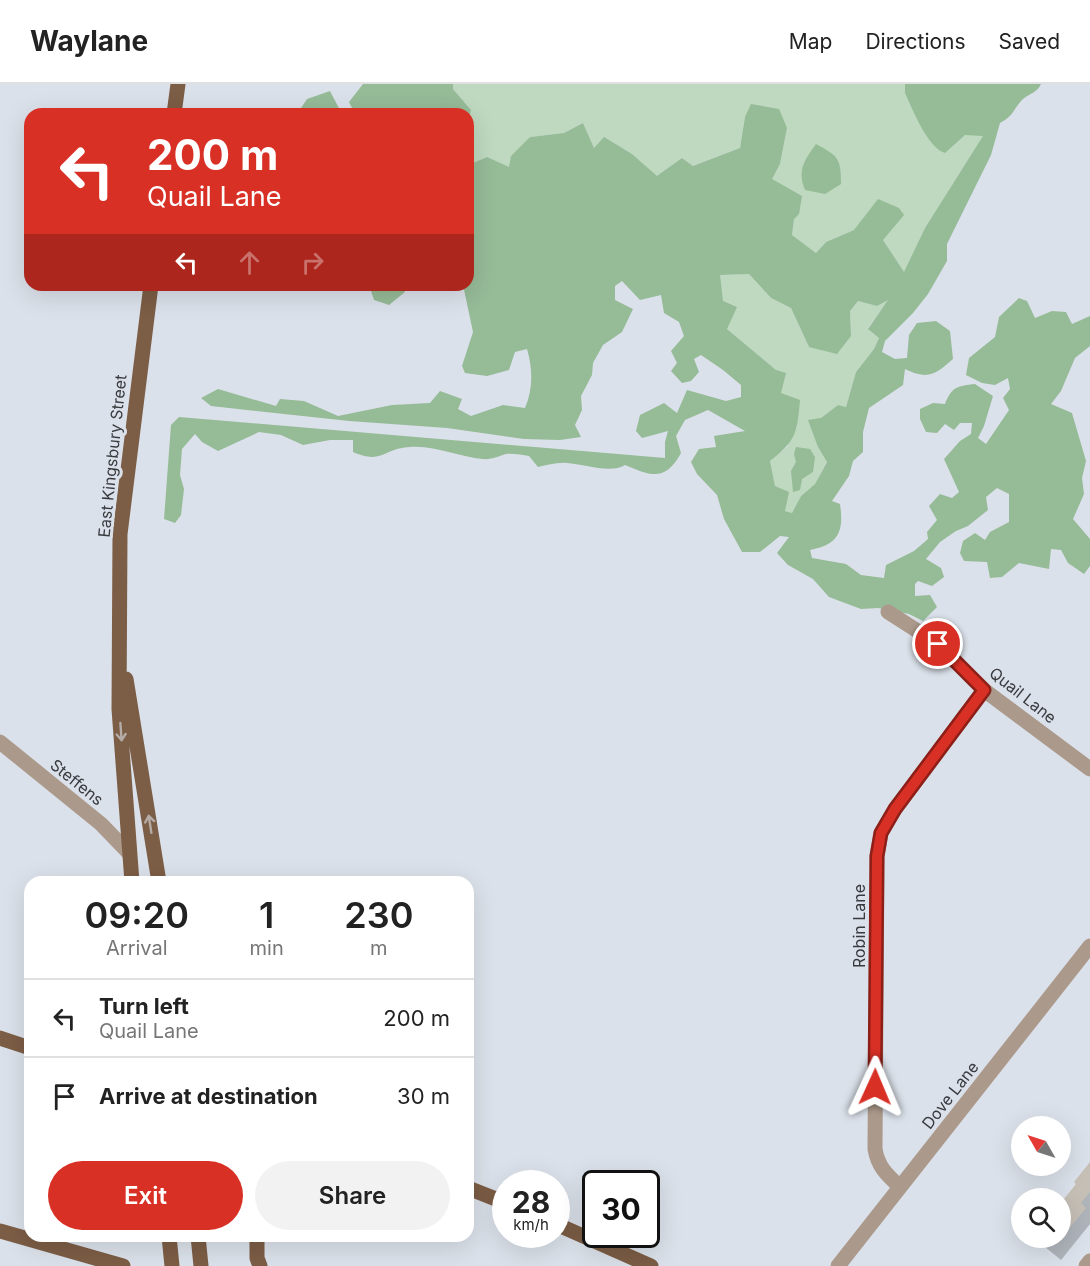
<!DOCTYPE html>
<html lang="en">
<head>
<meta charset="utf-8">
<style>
	body { margin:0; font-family:Inter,sans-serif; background:#f2f2f2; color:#222; height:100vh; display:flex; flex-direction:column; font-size:22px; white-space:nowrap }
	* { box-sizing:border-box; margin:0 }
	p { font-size:20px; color:#767676 }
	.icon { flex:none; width:33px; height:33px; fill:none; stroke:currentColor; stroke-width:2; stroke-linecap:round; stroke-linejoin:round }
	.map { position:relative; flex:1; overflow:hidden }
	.sheet { position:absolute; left:24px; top:792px; width:450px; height:366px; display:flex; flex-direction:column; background:#fff; border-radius:18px; box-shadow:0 6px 24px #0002 }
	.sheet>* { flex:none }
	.hud { position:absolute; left:24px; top:24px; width:450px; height:183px; border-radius:18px; box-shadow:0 6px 24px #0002; background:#d93025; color:#fff; overflow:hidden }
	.needle { width:39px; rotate:309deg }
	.tools { position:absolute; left:1011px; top:1032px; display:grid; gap:12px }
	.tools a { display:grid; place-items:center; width:60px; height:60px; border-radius:50%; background:#fff; box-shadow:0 6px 24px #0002; font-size:30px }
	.speed { position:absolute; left:492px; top:1086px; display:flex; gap:12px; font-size:30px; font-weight:700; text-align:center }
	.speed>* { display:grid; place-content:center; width:78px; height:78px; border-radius:50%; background:#fff; box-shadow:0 6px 24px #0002; line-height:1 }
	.speed small { font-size:15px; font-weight:400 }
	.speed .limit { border:3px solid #111; border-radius:9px; background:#fff; color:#111 }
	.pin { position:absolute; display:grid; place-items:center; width:51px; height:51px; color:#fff; margin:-26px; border:3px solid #fff; border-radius:50%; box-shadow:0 2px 6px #0007 }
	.me { position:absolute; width:66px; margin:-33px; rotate:1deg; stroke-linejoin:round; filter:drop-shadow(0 0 4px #0008) }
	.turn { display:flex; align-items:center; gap:21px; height:126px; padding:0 24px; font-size:27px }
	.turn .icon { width:78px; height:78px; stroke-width:2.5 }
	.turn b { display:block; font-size:42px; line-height:51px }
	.lanes { display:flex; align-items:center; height:57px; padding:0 24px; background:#0003; justify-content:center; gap:30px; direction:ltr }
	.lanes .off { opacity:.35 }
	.eta { display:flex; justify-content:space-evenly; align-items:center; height:102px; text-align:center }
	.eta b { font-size:36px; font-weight:600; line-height:42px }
	.cta { display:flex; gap:12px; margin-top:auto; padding:12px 24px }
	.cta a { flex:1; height:69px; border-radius:36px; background:#d93025; color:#fff; font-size:24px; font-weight:600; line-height:69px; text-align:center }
	.cta a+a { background:#f2f2f2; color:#222 }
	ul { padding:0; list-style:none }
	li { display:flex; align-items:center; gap:18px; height:78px; padding:0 24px; border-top:2px solid #e0e0e0 }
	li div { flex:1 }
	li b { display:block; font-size:22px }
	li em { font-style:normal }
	header { display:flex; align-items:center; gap:36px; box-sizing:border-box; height:84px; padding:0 30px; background:#fff; border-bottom:2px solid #e0e0e0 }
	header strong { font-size:28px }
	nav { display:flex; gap:33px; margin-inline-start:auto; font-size:21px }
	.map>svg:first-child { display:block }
	.green { fill:#bed9bf }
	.forest { fill:#96bb97; fill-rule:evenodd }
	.shadow { fill:#0003 }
	.building { fill:#c5bfb6 }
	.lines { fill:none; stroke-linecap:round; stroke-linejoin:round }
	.minor { stroke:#ab998b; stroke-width:15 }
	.major { stroke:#7c5d45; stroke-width:15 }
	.oneway { stroke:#b5aca8 }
	.route-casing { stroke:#8d1f18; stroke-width:15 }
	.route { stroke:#d93025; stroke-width:10 }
	.labels { text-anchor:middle; stroke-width:6; stroke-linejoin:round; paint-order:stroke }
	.street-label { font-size:16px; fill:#383a3e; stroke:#dbe1ea }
</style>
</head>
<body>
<header>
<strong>Waylane</strong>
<nav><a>Map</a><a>Directions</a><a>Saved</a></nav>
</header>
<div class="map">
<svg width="1090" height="1182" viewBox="0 0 1090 1182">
	<rect width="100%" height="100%" fill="#dbe1ea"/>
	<path class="green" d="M453,0h452v9l40,59 20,-17h19l-59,93 -21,45 -21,-33 -29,-10 -28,12 -10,11 -24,-18 2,-16 -23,-40 9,-15 7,-36 -42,-11 -5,31 -47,18 -11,-8 -25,19 -25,-23 -27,-16 -11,10 -11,-25 -19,10 -34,4 -21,31 -22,-11 -19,8v-42l3,-13 -18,-21z
		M749,190l22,24 20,10 18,39 42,-11 -1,-25 8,-10 19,5 13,-8 -22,30 11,10 -5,11 -18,23 -10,35 -8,-2 -17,13 -3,29 9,14 -12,23 -14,12 -9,17 -7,-2 -10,-25 -5,-25 18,-15 -12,-76 -49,-41 -8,-54z"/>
	<path class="forest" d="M363,0h90v5l18,21 -3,13v-9h-119l4,-4 -4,-8z
		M905,0h136c-4,9 -11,9 -18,15 -10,10 -9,17 -23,24l-9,32 -44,89v17l-19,33 -15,19 -28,28 -3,11 13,7 12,-1 2,-23 8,-12 19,-2 14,10 3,28c-18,16 -25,21 -48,10l-2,16 -34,23 -6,24v20l-10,9 -4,15 -17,25 8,3c4,27 -1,41 -30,46l2,8 34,6 15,11 23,3 2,-13 28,-14 14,-12 -1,-7 10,-12 -8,-14 11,-12 12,4 7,-6 -15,-33 16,-18 11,-7 1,-11h-12l-6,7 -9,-6 -8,9 -11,-1 -6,-13v-10l13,-6 12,1c7,-18 13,-18 30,-20l18,12 -9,30 -6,12 8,6 23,-34 -6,-12 7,-9 -2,-11 -13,7 -13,-2 -16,-8 3,-17 26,-21 4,-20 20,-19 8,3 8,17 17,-7 14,1 6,12 18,-8v30l-15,12 -14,33 -10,13 21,9 14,48 -4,17 2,16 -11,25 17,20v27l-6,8 -16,-11 -7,-13 -10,-1 -2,20 -30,-6 -17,14 -12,1 -3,-16 -23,-1 -4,-8 3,-12 12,-8 10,7 5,-8 19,-10v-28l-12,-6 -11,9 2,13 -20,16 -12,5 -16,11 -14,17 15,9 3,9 -12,9 -14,-5 -3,3v12l15,-1 7,12 -14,14 -14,-7 -31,-6 -17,1 -32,-12 -16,-18 -25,-14 -11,-12 12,-16 -9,-1 -20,16h-18l-18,-33 -7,-24 -20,-21 -6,-12 8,-13 17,-2 -2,-11 31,-5 -37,-21 -23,10 -9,16 5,17c-16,29 -30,23 -56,12 -14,9 -42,-1 -58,-2 -9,-1 -20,2 -29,4l-9,-11c-7,-1 -16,-3 -23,-2 -7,2 -15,6 -23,5 -24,-2 -48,-14 -73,-12 -26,1 -28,18 -57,5v-12h-23l-27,5 -22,-10 -22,-3 -41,19 -16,-9 -7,-8 -13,15 -2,26 4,14 -3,26 -6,8 -11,-4 7,-94 8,-8 486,41v-16l3,-11 -26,7 -6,-7 4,-16 24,-12 13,10 10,-23 39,11 15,-4v-12l-18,-15 -22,-15 -7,4 5,13 -8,9 -9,2 -11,-12 6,-8 -6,-12 13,-15 -5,-14 -15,-9 -3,-18 -21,5 -18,-19 -7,5v14l18,9 -11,23 -19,13 -10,18 -1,12 -11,21 1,14 -7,15 6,12 -21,3 -36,-1 -77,-11 -98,-7 -138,-15 -10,-8 17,-9 58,17 4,-7 24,2 34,15 54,-11 38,-2 10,-12 22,8 -4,10 13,7 32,-11 22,3c8,-18 8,-39 2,-59l-12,3 -6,18 -22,6 -22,-3 -3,-7 11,-34 -10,-47h5v-120l19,-8 22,10 2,-11 19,-19 34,-4 19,-10 11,25 10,-11 28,17 25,22 25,-18 11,8 47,-18 5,-31 6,-13 28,5 8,19 -7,36 -8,15 30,17 -3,18 -5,5 -2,16 24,18 10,-11 28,-12 24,-31 21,9 5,7 -21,25 21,32 21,-44 58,-92 -18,-1 -20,18c-18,-6 -32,-43 -40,-60zM749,190l22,24 20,10 18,39 28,7 14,-18 -1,-25 8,-10 19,5 11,-6 -20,29 11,9 -5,11 -18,23 -10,35 -8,-2 -17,13 -13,2 10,27 9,15 -12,22 -14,12 -9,17 -7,-2 4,-19 -14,-6 -5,-25c27,-21 27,-29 30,-61l-19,-7 5,-20 -10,-3 -49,-41 10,-22 -14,-6 -3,-26z
		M330,7l12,23h-45l10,-15z
		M816,60c22,12 25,14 25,40l-16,10 -20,-4c-8,-20 -1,-29 11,-46z
		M369,201h32l4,7 -16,13 -15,-5z
		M796,363l14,2 5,8 -2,15 -11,7 -2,11 -7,2 -2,-21 5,-9 -2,-8z"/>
	<path class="shadow" d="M1090,1086v54l-29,36 -16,-13 -5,-9h20z"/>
	<path class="building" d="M1090,1078v30l-9,11 5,5 -26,32v-36l16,-20 -2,-2z"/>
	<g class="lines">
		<path class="minor" d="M888,528l50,32 46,46 106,79
			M0,658l101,82 28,29
			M900,1103c-13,-12 -22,-20 -25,-38l2,-293 4,-23 14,-24 89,-119
			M838,1182l252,-320
			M1086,1182l4,-5"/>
		<path class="major" d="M174,30l4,-30
			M126,595l33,203
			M132,798l-13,-173 1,-175 31,-249
			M0,954l30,10
			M468,1104l38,15
			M556,1140l95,42
			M0,1147l123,35
			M169,1152l3,30
			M198,1152l3,30
			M257,1152v22l3,8"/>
	</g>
	<defs><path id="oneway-shaft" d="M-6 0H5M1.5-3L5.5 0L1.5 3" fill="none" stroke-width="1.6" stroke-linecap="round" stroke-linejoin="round" transform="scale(1.5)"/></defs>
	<g class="oneway">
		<use href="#oneway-shaft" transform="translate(121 648) rotate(86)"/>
		<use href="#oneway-shaft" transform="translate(150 740) rotate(-99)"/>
	</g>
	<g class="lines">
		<g class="route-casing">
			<path id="route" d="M875,1003l2,-231 4,-23 14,-24 89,-119 -46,-46"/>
		</g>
		<use href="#route" class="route"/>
	</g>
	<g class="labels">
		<g class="street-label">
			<text transform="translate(112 372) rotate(-84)" y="6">East Kingsbury Street</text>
			<text transform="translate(1023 611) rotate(38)" y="6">Quail Lane</text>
			<text transform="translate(77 698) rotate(39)" y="6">Steffens</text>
			<text transform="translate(859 842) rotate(-90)" y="6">Robin Lane</text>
			<text transform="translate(950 1011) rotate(-52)" y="6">Dove Lane</text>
		</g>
	</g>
</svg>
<div class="tools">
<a><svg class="needle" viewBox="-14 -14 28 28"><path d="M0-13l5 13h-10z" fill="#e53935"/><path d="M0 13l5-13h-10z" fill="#767676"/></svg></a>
<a><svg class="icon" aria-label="search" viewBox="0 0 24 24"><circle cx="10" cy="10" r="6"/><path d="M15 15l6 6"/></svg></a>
</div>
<div class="speed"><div>28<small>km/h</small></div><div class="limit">30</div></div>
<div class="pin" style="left:938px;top:560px;background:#d93025"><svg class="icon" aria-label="arrive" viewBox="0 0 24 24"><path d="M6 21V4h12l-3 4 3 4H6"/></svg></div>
<svg class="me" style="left:875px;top:1003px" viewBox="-20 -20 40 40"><path d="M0-17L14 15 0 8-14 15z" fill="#d93025" stroke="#fff" stroke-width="4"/></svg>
<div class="hud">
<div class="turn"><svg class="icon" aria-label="left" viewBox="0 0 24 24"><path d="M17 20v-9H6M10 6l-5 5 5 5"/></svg><div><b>200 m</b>Quail Lane</div></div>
<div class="lanes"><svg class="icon" aria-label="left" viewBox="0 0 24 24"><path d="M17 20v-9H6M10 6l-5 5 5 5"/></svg><svg class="icon off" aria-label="ahead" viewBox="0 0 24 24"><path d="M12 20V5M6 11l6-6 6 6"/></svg><svg class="icon off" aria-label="right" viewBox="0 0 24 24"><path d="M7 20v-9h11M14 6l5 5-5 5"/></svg></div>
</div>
<section class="sheet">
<div class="eta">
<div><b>09:20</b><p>Arrival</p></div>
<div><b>1</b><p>min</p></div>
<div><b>230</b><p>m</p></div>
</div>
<ul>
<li><svg class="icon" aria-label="left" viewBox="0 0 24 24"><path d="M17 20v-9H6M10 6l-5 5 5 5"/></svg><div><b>Turn left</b><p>Quail Lane</p></div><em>200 m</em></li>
<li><svg class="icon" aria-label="arrive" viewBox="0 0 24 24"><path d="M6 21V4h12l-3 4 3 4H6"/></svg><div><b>Arrive at destination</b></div><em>30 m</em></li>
</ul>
<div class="cta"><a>Exit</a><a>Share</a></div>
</section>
</div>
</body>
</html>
